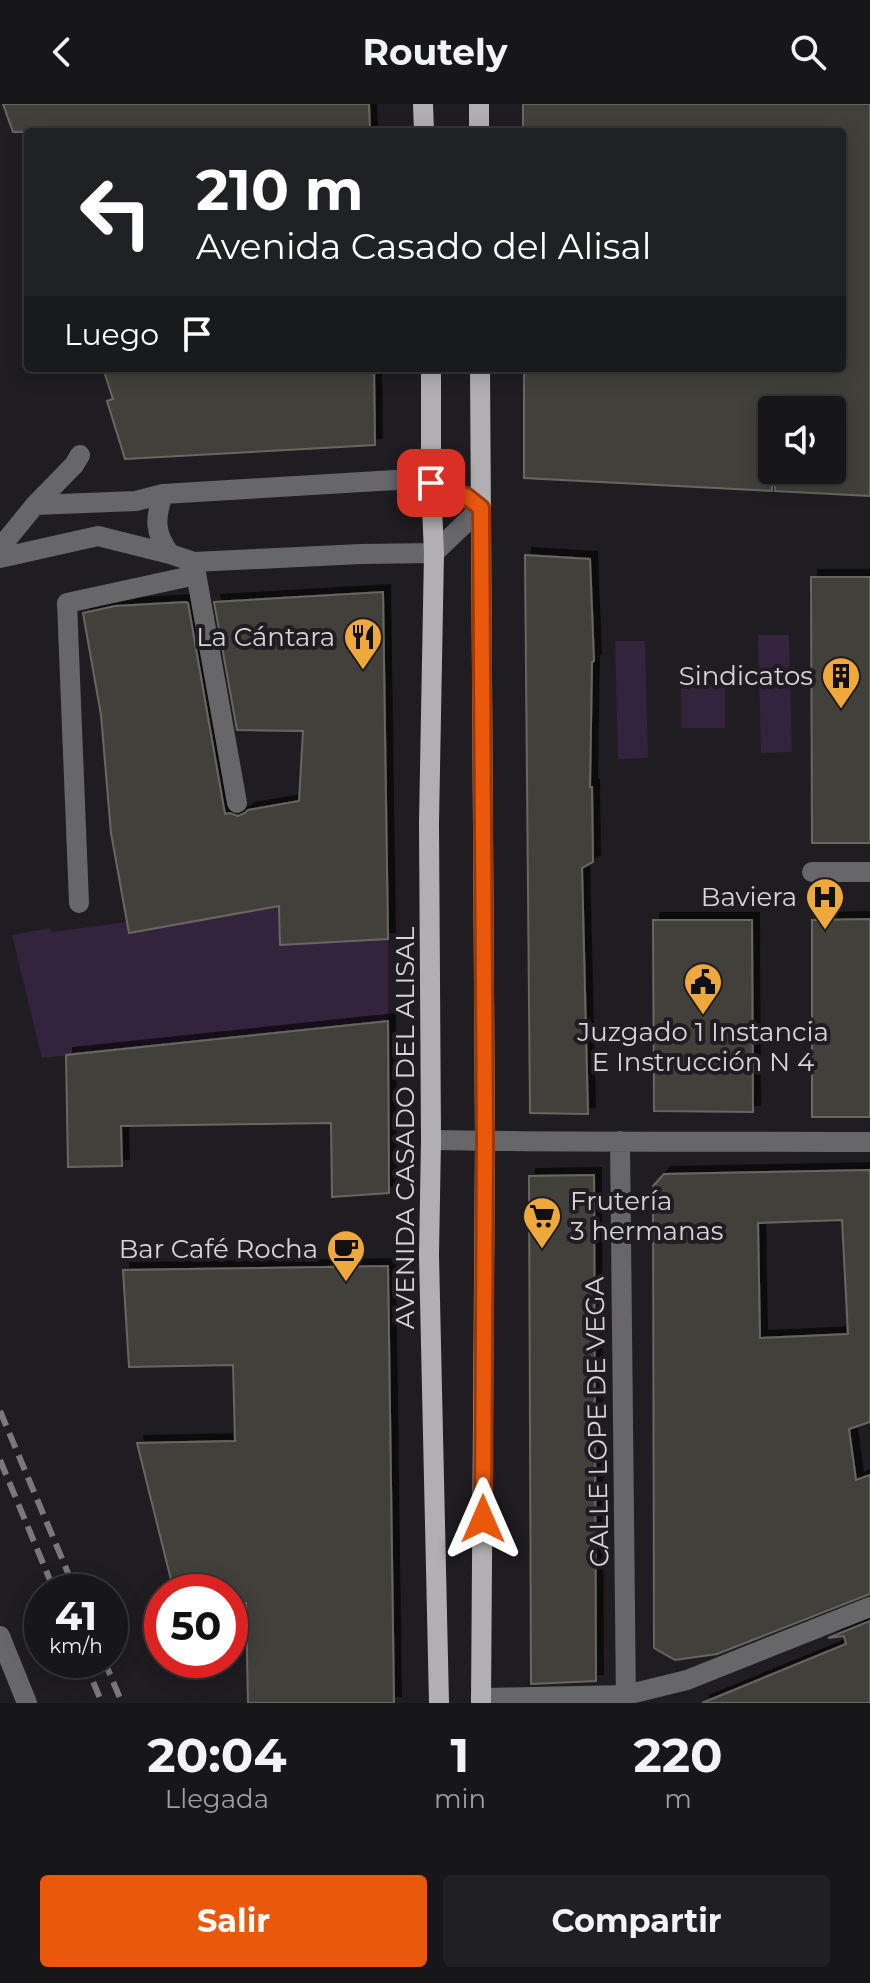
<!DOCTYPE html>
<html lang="es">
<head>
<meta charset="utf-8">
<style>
	body { margin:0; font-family:Montserrat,sans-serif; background:#201f22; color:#f1f3f6; height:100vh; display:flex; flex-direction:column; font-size:30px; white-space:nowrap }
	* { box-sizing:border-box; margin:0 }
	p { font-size:26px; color:#9e9fa2 }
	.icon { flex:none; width:44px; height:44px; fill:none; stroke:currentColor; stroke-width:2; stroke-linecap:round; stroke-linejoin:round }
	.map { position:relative; height:1599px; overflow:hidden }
	.drawer { display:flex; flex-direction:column; background:#171619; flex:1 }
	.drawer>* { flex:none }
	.top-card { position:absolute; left:24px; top:24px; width:822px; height:244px; border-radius:8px; box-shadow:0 4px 20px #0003,0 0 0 2px #363538; background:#202124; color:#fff; overflow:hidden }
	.fabs { position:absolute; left:758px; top:292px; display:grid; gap:16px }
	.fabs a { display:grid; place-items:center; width:88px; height:88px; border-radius:8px; background:#171619; box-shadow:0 4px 20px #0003,0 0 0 2px #363538; font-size:40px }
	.speed { position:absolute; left:24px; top:1470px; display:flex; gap:16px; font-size:40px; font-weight:700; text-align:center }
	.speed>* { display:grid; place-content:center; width:104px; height:104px; border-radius:50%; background:#171619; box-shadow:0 4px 20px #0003,0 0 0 2px #363538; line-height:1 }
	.speed small { font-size:20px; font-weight:400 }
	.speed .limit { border:12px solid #d22; background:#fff; color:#111 }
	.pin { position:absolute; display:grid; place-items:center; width:68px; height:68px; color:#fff; margin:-34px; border-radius:16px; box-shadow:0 4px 12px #0006 }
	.me { position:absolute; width:88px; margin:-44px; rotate:0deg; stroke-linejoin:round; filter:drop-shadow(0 0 6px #0008) }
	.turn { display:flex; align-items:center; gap:28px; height:168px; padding:0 40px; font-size:36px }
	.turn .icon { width:104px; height:104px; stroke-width:2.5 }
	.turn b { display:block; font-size:56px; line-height:68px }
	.then { display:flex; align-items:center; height:76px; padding:0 40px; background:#0003; gap:16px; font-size:30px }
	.eta { display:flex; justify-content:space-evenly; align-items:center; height:136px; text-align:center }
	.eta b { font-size:48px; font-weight:700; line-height:56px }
	.button { display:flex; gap:16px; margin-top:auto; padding:16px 40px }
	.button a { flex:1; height:92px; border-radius:8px; background:#ea580c; color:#fff; font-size:32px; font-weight:700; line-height:92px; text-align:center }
	.button a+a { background:#201f22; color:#f1f3f6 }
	header { display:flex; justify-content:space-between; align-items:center; height:104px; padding:0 40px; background:#171619; font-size:36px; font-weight:700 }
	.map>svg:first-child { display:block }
	.green { fill:#34233d }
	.building { fill:#433f3b; stroke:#696661; stroke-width:2; fill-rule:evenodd; filter:url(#shadow) }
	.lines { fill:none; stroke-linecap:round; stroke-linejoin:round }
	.minor { stroke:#676668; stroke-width:20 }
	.major { stroke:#b2afb4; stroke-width:20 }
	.rail { stroke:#7a787b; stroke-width:6; stroke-dasharray:16 8; stroke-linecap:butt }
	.route-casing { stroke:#983908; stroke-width:20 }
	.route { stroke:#ea580c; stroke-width:14 }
	.labels { text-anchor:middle; stroke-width:8; stroke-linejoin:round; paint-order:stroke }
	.poi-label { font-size:26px; fill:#d7d5d8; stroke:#1f1d21; text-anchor:end }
	.street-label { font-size:26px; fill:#d7d5d8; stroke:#1f1d21 }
</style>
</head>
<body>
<header><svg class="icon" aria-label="back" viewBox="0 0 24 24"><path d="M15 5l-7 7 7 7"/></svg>Routely<svg class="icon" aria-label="search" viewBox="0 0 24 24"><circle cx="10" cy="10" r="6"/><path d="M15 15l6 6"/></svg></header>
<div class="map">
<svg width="870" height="1599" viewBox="0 0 870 1599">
	<defs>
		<filter id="shadow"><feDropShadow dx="7" dy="-7" stdDeviation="0" flood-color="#0009"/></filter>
	</defs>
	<rect width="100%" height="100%" fill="#1f1d21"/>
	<path class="green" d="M758,531h31l3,117 -31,1z
		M615,537h30l3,117 -30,1z
		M681,580h44v44h-44z
		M279,802l2,39 107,-6v82l-346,37 -30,-123 38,-7 2,4 75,-10 3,11z"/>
	<path class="building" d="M3,0h366l1,28h-357z
		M523,0h347v392l-95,-5v-21h57v-60h-60v81l-248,-13v-110h318v-236h-319z
		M103,264h271l1,77 -250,14 -18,-58 6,-2z
		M525,451l65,4 4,102 -2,1 -2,125h2l1,75 -11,6 6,246 -58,-1z
		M811,473h59v266h-58z
		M383,488l5,347 -108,6 -1,-39 -150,27 -18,-100 -10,-118 -18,-102 32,-7 71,-4 2,1 37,211 4,-1 9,3 7,-3 3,-3 51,-9 4,-70 -66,-1 -23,-128z
		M870,815v198h-58v-197z
		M653,816h99l1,192 -99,-1z
		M388,917l1,172 -57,4 -1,-74 -210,3 1,40 -54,1 -2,-112z
		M870,1066v252l-21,7 7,51 14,-5v119l-153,60 -42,6 -21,-12 -1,-462 11,-12zM842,1116l6,114 -88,4 -2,-115z
		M594,1071l2,506 -65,3 -2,-508z
		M388,1162l6,437h-146l-2,-100 -16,1v-12h-56l-37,-149 98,-2 -2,-76 -104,2 -6,-97z
		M870,1517v82h-168l144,-59 -2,-8 -16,2z"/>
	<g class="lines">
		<path class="minor" d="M35,401l101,-4 27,-7
			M0,444l35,-43 39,-40 6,-10
			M0,454l98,-22 72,18 24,8 167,-8 73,-1 47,-45c-27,-22 -53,-25 -86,-28l-232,14c-8,24 -9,39 7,60
			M194,458l43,241
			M812,768h58
			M79,799l-12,-300 129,-28
			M431,1036c146,3 293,1 439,2
			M620,1037l6,562
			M0,1532l27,67
			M481,1594l145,-3 61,-15 183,-73"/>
		<path class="major" d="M423,0l1,28
			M479,0v28
			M431,264v115l3,70 -5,270 2,317 -2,115 10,448
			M480,264l5,773 -4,562"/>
		<path class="rail" d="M0,1307l76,181
			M0,1356l55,132
			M84,1556l18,43
			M104,1556l18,43"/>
	</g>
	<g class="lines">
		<g class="route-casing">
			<path id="route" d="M431,379l35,13 15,12 4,633 -2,378"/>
		</g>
		<use href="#route" class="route"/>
	</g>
	<defs>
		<g id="restaurant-pin" transform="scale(2)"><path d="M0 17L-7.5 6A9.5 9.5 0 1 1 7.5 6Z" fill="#eea83c" stroke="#1f1d21"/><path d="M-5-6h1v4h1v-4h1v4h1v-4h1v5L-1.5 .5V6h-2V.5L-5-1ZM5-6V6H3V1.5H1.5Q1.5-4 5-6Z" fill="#111"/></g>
		<g id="building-pin" transform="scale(2)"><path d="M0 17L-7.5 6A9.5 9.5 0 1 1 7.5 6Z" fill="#eea83c" stroke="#1f1d21"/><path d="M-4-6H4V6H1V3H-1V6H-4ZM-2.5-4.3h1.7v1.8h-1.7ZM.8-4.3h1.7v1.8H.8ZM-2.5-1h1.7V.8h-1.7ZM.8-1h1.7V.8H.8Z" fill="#111"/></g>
		<g id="hospital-pin" transform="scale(2)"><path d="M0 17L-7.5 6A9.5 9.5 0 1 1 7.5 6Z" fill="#eea83c" stroke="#1f1d21"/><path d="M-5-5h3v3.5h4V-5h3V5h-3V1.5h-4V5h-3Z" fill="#111"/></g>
		<g id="civic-pin" transform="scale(2)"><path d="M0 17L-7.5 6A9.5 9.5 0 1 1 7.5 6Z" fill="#eea83c" stroke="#1f1d21"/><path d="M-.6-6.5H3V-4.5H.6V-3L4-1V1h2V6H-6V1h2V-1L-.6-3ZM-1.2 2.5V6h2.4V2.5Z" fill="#111"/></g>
		<g id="supermarket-pin" transform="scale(2)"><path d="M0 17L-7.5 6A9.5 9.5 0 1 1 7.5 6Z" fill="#eea83c" stroke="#1f1d21"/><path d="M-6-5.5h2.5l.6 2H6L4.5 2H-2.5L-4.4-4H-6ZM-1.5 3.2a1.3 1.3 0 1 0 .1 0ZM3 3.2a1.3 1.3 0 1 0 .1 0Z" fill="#111"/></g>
		<g id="cafe-pin" transform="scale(2)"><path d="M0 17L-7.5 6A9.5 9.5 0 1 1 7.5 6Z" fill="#eea83c" stroke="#1f1d21"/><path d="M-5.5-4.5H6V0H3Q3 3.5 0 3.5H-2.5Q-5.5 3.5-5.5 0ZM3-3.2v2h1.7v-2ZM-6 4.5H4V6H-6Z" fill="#111"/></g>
	</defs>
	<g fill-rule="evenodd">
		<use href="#restaurant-pin" x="363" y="533"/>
		<use href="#building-pin" x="841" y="572"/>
		<use href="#hospital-pin" x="825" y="793"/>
		<use href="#civic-pin" x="703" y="878"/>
		<use href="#supermarket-pin" x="542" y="1112"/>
		<use href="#cafe-pin" x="346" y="1145"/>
	</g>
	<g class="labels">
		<g class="poi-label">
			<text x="335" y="542">La Cántara</text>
			<text x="813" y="581">Sindicatos</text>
			<text x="797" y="802">Baviera</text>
			<text x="703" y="937" text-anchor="middle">Juzgado 1 Instancia<tspan x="703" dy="30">E Instrucción N 4</tspan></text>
			<text x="570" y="1106" text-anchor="start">Frutería<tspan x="570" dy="30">3 hermanas</tspan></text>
			<text x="318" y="1154">Bar Café Rocha</text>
		</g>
		<g class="street-label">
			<text transform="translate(405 1024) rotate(-90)" y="9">AVENIDA CASADO DEL ALISAL</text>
			<text transform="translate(597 1318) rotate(-91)" y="9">CALLE LOPE DE VEGA</text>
		</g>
	</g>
</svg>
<div class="fabs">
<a><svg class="icon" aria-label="sound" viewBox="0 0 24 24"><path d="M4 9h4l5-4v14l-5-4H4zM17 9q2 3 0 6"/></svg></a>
</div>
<div class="speed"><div>41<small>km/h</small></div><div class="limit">50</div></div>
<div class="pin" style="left:431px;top:379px;background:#d93025"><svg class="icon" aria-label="arrive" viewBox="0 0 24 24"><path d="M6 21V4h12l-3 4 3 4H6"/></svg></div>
<svg class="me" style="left:483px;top:1415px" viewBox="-20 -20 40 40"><path d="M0-17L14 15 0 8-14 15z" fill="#ea580c" stroke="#fff" stroke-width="4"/></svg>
<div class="top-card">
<div class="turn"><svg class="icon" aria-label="left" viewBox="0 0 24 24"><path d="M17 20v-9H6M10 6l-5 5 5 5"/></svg><div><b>210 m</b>Avenida Casado del Alisal</div></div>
<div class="then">Luego<svg class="icon" aria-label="arrive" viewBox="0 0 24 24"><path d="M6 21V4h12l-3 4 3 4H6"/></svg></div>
</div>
</div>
<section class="drawer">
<div class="eta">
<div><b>20:04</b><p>Llegada</p></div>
<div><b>1</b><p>min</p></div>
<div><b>220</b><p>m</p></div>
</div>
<div class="button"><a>Salir</a><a>Compartir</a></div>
</section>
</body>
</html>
